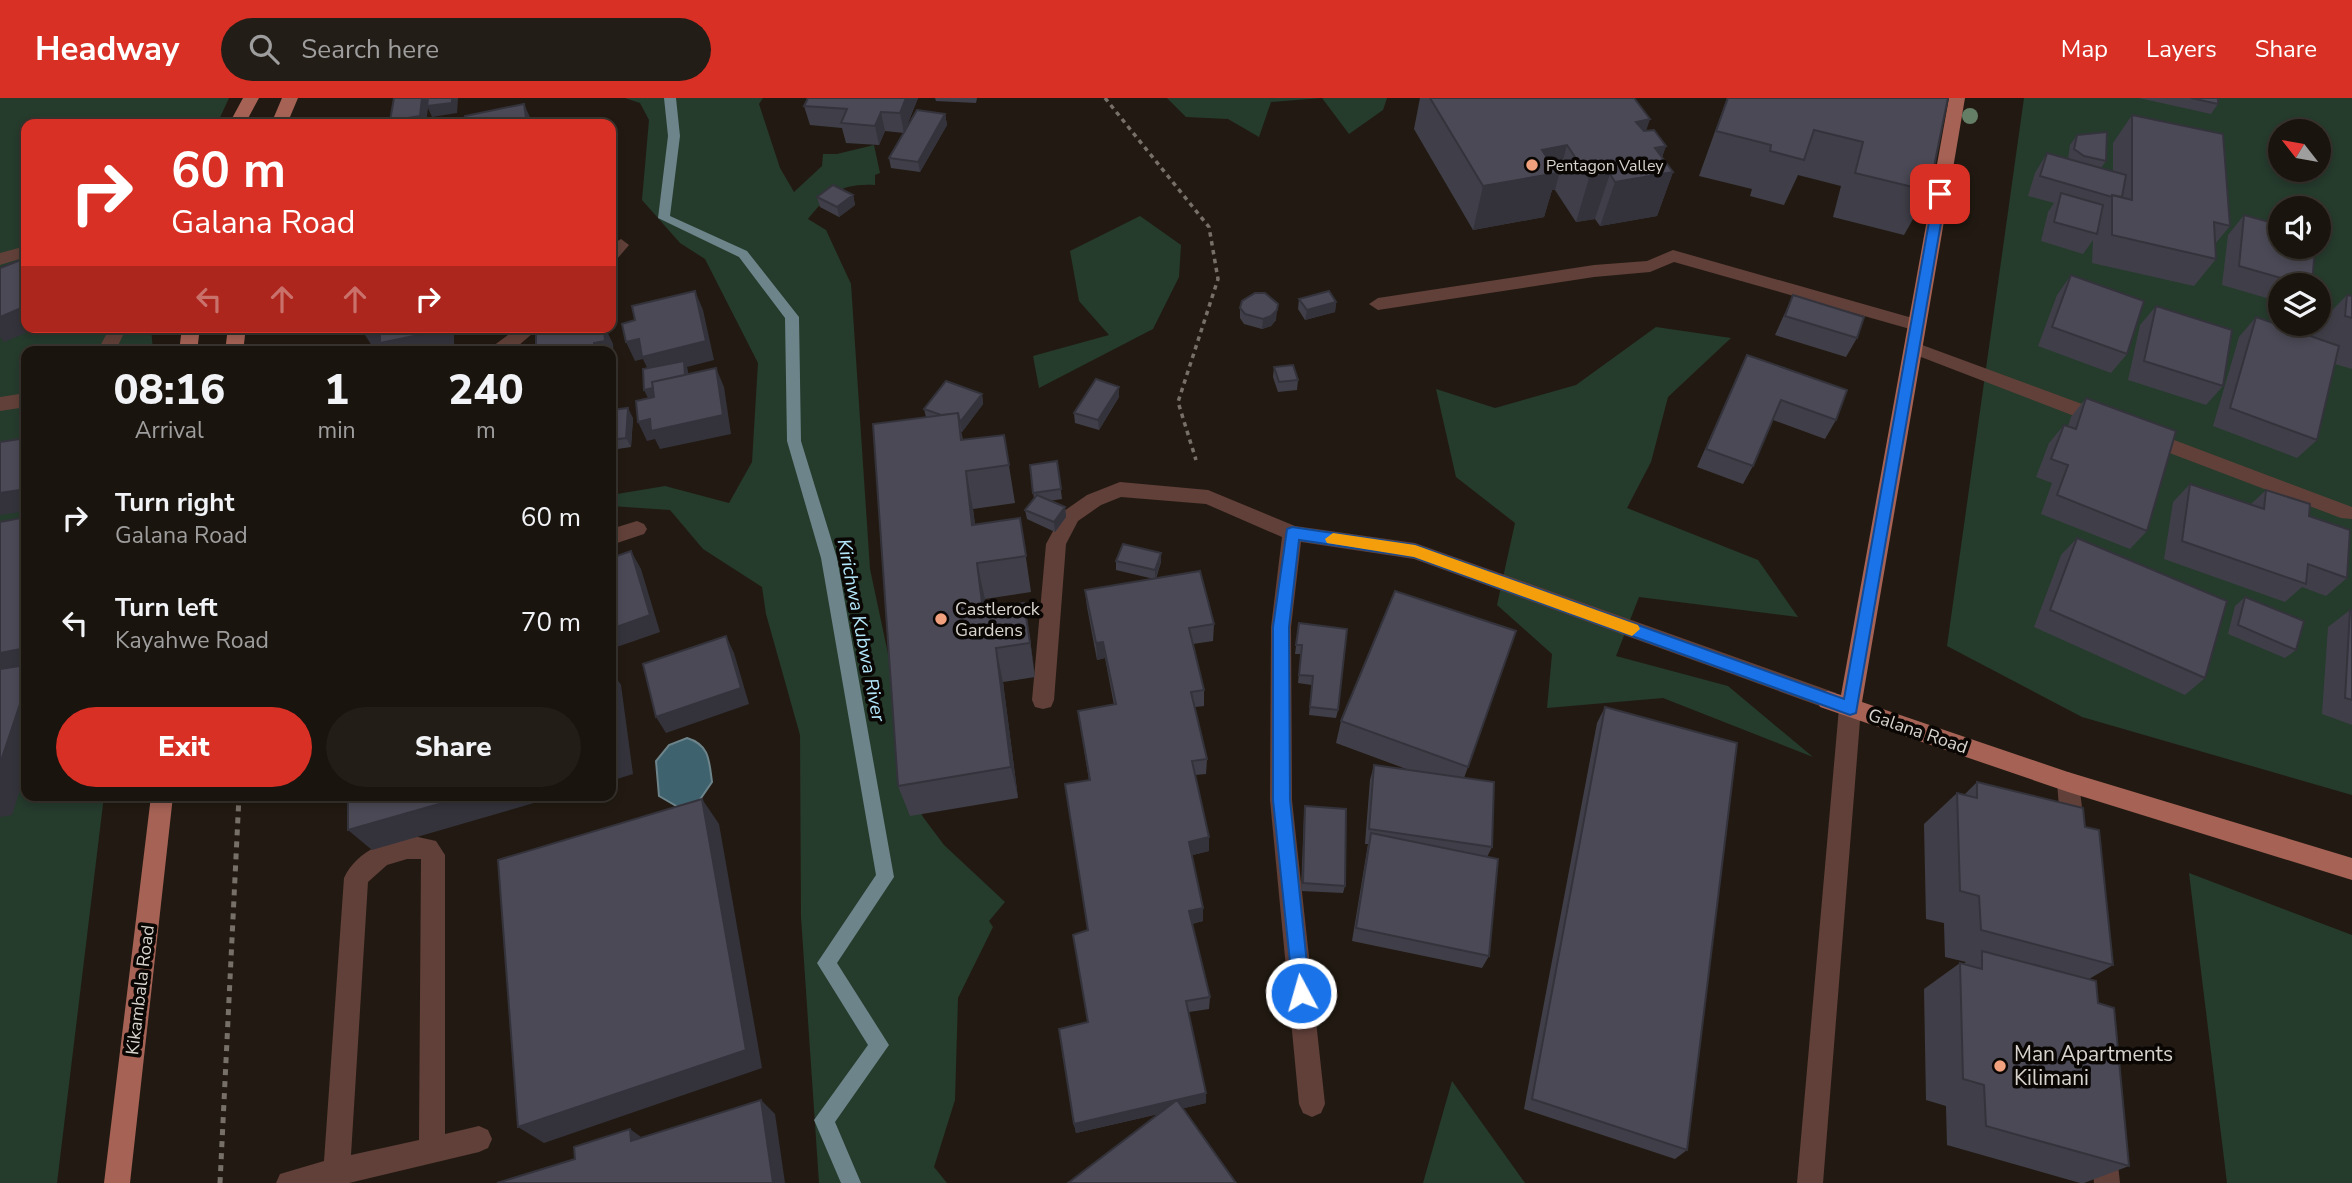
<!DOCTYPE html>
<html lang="en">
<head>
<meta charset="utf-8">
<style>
	body { margin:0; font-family:"Nunito Sans",sans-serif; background:#231d17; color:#f1f3f6; height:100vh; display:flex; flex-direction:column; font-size:26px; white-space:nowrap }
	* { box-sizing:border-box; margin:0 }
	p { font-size:23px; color:#9f9e9e }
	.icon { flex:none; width:38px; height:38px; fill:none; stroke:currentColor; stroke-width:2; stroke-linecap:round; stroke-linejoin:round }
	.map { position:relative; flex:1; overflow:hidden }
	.panel { position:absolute; left:21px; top:248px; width:595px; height:455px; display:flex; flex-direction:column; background:#1a140e; border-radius:14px; box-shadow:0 4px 10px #0003,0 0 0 2px #38332e }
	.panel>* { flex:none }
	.banner { position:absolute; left:21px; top:21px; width:595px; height:214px; border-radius:14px; box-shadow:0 4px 10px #0003,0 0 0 2px #38332e; background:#d93025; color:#fff; overflow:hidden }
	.needle { width:46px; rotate:301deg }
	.controls { position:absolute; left:2268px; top:21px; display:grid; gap:14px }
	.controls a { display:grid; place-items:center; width:63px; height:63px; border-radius:50%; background:#1a140e; box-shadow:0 4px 10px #0003,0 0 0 2px #38332e; font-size:35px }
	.pin { position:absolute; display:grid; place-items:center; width:60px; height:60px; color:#fff; margin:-30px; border-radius:14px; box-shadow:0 4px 10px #0006 }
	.me { position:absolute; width:77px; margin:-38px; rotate:354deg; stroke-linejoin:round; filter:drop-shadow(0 0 5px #0008) }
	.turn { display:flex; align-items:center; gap:24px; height:147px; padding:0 35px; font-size:32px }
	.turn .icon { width:91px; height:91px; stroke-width:2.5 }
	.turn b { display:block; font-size:49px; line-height:60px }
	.lanes { display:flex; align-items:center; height:66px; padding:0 35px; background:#0003; justify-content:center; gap:35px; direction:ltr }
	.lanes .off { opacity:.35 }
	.eta { display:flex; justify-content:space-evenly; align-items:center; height:119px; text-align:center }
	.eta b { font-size:42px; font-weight:800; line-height:49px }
	.primary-button { display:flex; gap:14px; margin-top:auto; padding:14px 35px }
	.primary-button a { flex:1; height:80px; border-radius:42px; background:#d93025; color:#fff; font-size:28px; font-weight:800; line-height:80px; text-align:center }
	.primary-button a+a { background:#231d17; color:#f1f3f6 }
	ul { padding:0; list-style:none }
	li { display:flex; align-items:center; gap:21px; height:105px; padding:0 35px }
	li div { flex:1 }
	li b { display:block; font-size:26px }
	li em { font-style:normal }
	header { display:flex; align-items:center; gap:42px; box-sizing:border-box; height:98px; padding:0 35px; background:#d93025; color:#fff }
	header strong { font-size:33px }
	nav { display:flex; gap:38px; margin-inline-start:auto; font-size:24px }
	.search { width:490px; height:63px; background:#231d17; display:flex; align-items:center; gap:18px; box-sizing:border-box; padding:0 24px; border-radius:38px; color:#9f9e9e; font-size:26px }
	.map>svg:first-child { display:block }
	.green { fill:#253b2c; fill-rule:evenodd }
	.water { fill:#3f626f; stroke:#6d848b; stroke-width:2 }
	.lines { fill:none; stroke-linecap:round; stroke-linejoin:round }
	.stream { fill:#6d848b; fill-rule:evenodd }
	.path-far1 { stroke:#777069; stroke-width:3.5; stroke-dasharray:4.5 4.5; stroke-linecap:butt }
	.path { stroke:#777069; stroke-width:5; stroke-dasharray:6 6; stroke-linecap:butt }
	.minor { fill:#614039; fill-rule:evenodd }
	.major { fill:#a56255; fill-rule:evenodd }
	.tree { fill:#657f67 }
	.wall { fill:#403f49 }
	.shaded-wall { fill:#34333c }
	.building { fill:#4a4955; stroke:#34333c; stroke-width:2 }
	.route { fill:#1a73e8; stroke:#114b97; stroke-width:2 }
	.slow { fill:#f59e0b }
	.poi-dot { fill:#f1a17d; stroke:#090604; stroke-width:2.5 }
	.labels { text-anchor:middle; stroke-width:7; stroke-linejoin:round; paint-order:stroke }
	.far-poi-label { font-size:16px; fill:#d8d3cd; stroke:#090604; text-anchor:start }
	.poi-label { font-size:18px; fill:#d8d3cd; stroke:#090604; text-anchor:start }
	.street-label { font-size:18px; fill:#d8d3cd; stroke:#090604 }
	.water-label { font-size:19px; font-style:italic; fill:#b3e7fb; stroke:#090604 }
	.near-poi-label { font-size:21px; fill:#d8d3cd; stroke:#090604; text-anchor:start }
</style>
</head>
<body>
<header>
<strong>Headway</strong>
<div class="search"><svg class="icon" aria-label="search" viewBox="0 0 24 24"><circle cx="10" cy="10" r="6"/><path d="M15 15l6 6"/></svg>Search here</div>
<nav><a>Map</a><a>Layers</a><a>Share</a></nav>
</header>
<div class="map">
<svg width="2352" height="1085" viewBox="0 0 2352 1085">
	<rect width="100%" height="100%" fill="#221a12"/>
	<path class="green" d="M0,0h229l-12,26h-191v203h125l2,25h-127v444h78l-47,387h-57z
		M625,0h138l-4,6 21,64 14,24 28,-26 1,-12h14l37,-9 6,28 -5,2v10c-34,-2 -47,9 -67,34l18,11 25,54 19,285 27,127 13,95 13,26 21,28 61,57 -16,19 4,6 -35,71 -3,102 -21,67 13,16h-128l-18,-266 -1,-182 -34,-121 -4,-27 -59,-38 -33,-39 -59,-4v-11l54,-9 64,17 23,-41 6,-99 -53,-104 -25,-16 -38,-43 7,-80 -9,-17z
		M1167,0h220l-4,12 -34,24 -27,-36 -51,4 -12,35 -31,-18 -42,-2z
		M2024,0h328v697l-270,-78 -135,-71zM2280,33h39v39h-39zM2280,110h39v39h-39zM2280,187h39v39h-39z
		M1140,118l41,29 -2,32 -26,52 -114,59 -6,-32 76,-21 -30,-34 -9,-50z
		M1656,229l75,11 -63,59 -17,65 -24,46 131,52 40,57 -159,-20 -23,59 112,30 85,71 -150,-59 -116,10 5,-54 -55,-49 18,-82 -59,-46 -20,-88 59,19 81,-23z
		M2189,775l163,62v248h-125z
		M1452,983l73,102h-102z"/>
	<path class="water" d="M687,640c23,7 22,23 25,44l-13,19 -21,6 -19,-11 -3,-35 13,-16z"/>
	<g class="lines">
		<path class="stream" d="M664,0h12l4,38 -10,80 77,35 52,66 2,124 36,117 57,319 -57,86 52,82 -54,77 26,61h-20l-27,-63 54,-75 -51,-82 59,-88 -55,-317 -34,-117 -2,-123 -46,-61 -81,-39 10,-82z"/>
		<path class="path-far1" d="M1105,0l104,129 9,52 -40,123 18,58"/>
		<path class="path" d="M220,1085l19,-387"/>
		<path class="minor" d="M621,141l8,6 -12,14 -6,2v-16z
			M26,148v11l-26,8v-12z
			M1673,152l250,71 3,4 -9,6 -243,-69 -24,10 -56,5 -216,33 -9,-6 9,-6 216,-33 53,-4z
			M116,229l8,6 -9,19h-18l12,-23z
			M519,229h21l-29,25h-26z
			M1914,244l195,72 2,5 -2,5h-14l-187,-72 -3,-4 3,-4z
			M26,295v14l-26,4v-14z
			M2145,331l207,78v12l-11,-1 -203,-77 -2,-5 2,-5z
			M1120,384l88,8 87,36 120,17 421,150 3,7 -3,7 -8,2 -414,-150 -113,-17 -10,85 1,173 33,304 -4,9 -9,4 -9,-4 -4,-9 -29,-304 1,-173 11,-90 -76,-33 -85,-7 -20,8 -23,16 -12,23 -12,156 -3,7 -8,2 -8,-2 -3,-7 14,-156 18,-33 23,-16z
			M637,423l7,3 3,5 -3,5 -33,11v-16z
			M1850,601l8,2 3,7 -38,475h-26l42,-475 3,-7z
			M2068,674l8,3 3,7 6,51 -4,7 -8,4 -8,-4 -4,-7 -4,-51 3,-7z
			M418,739l18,4 9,14v279l34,-8 9,4 4,9 -4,9 -9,4 -130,31h-73l4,-9 44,-13 20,-283c13,-28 45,-40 74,-41zM407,761h14l-2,281 -68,15 17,-273 19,-17z
			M2103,1036l9,4 4,9 4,36h-26l-4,-36 4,-9z"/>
		<path class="major" d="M243,0h16l-14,26h-16z
			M282,0h16l-11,26h-16z
			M1949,0h16l-103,604 206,70 284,86v22l-284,-88 -248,-85 -3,-7 3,-7 8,-2 13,4z
			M182,229h18l-3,25h-18z
			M228,229h18l-3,25h-18z
			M151,698h22l-43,387h-26z"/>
	</g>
	<circle class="tree" cx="1970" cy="18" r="8"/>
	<path class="wall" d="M808,0h110l-14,35 -19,-2 -6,14 -33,-2 -4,-15 -32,-3 -6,-19z
		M935,0h42l-1,5 -40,-2z
		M1420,0h214l12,33 20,15 -4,11 11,15 -16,44 -57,10 -5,-7 -19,3 -21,-32h-3l-8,27 -71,13 -59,-101z
		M1727,0h221l-19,93 -25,44 -71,-18 8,-31 -43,-11 -14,30 -34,-9 2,-7 -53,-13z
		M2139,0h79v6l-7,10z
		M945,16l2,11 -27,47 -29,-4 -2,-10z
		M2132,17l98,111 -15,18 1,15 -22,27 -102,-23 1,-23 -10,14 -42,-13 7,-29 6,-9 -26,-7 7,-23 12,-20 21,6 2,-14 7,-10 29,26 -5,7 12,4v-29z
		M853,97l2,10 -16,12 -19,-10 -3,-10z
		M2244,117l68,70h-32v31l-11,-3 1,-14 -48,-14 6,-50z
		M2071,177l56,79 -16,19 -73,-27 19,-51z
		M1793,197l64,43 -11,19 -71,-22z
		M2347,197l5,1v73l-17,-5 -18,76 -20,18 -84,-32 26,-89 17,-20 53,19v-2z
		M1299,201l37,3 -1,10 -30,8 -7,-11z
		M2156,208l67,80 -17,19 -78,-25 12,-55z
		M1240,210l36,12 -5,6 -9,3 -18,-5 -4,-6z
		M1747,257l89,65 -11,19 -52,-19 -20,46 -10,18 -46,-17z
		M1274,269l24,13 -1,10 -19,2 -5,-15z
		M982,296l1,10 -21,28 -1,-1 2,9 41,-5 11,68 -42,6 2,16 45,-7 11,74 -46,7 1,10 38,-6 6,36 5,38 -32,5 15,116 -108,18 -12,-30 28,-369 -2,-8z
		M1119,299l-20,33 -24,-7 -1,-10z
		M2086,300l61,133 -17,18 -89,-35 11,-31 -16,-6 13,-34 15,-18 4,1 3,-9z
		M611,312l22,8 -2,29 -20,3z
		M1057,363l5,38 -13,2 16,6 1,10 -11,15 -28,-13 -2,-9 9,-11 -4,-34z
		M2190,386l61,20 15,-14 43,26 38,62 -21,18 -24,-9 -17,15 -121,-43 9,-57z
		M2077,440l128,140 -20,17 -151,-68 27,-72z
		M1161,455v9l-5,17 58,45 -1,17 -20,3 11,46v16l-9,1 12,52 -1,15 -11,1 14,62v14l-17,4 11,53v13l-11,3 18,73 -1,12 -20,3 17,91 -130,30 -2,-9 14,-102 1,-242 -11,-69 36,-6 -9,-47 -8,2 -10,-53 -2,-17 69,-11 -38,-9v-9z
		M2245,499l51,53 -11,8 -57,-24 7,-28z
		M2350,512l2,1v114l-30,-11 6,-87z
		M1299,525l39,87 -2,8 -27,-3 3,-30 -14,-2 3,-29h-6z
		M1605,609l82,443 -12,9 -151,-50 73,-386z
		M1341,623l127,46 -4,11 28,69 -5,10 2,99 -7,12 -130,-27 16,-97h-3l5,-64 4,-15 35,5 -73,-27z
		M1977,684l108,45 28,138 -24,14 9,24 31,163 -45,17h-4l-133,-38 -1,-39 -20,-6 -2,-111 36,-26 3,1 3,-2 -21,-5 -1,-34 -18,-4 -2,-95 33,-31 7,2z
		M1305,708l40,80 -2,7 -42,-2 3,-77z"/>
	<path class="shaded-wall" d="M422,0h36l-1,15 -25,4 -4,-9 -2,16h-34l-2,-3z
		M906,0h12l-14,35 -4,-20z
		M524,6l9,20h-6z
		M881,14l4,19 -6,14 -4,-19z
		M945,16l2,11 -27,47 -2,-10z
		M1650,21l-15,45 1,-42z
		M1567,47l-12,45h-3l-8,27 -71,13 10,-44 59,-36z
		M1666,48l-10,28 17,-2 -16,44 -57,10 15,-44 40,-34z
		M1610,76l-15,45 -19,3 13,-44z
		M853,97l2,10 -16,12 -2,-10z
		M695,193l8,19 11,50 -27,7 1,4 2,21 -41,8 -5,-10 7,-14 -8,-17 -8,2 -9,-19z
		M1336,204l-1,10 -30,8 2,-10z
		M1278,206l-2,16 -5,6 -9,3 1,-10z
		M26,208v21h14l-36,15 -4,-5v-20z
		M360,229h94v22l-11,3h-57l-5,-8 -9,2z
		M604,229h1l8,17 1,16 -3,1v-9h-17v-9z
		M716,270l8,19 7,47 -71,15 -5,-10 -8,2 -9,-19z
		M1119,289v10l-20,33 -1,-10z
		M982,296l1,10 -21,28 -2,-10z
		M628,310l5,10 -2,29 -5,-9z
		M966,373l7,38 7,53 -8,-37z
		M26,391v22l-26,4v-22z
		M1065,409l1,10 -11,15 -1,-10z
		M631,453l10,18 19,63 -49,17v-20z
		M1161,455v9l-6,17v-9z
		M977,465l8,36 5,46 -7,-35z
		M1024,505l6,36 5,38 -5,-34z
		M726,538l8,17 15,51 -83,29 -10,-16z
		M1103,544l2,16 -8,2 -1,-17z
		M26,550v21l-26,5v-21z
		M996,550l7,34 15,116 -7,-31z
		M611,571l10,16 12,89 -22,7z
		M26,588v85l-14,44 -12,2v-53z
		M467,698h91l-186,54 -24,-20z
		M702,701l17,25 43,244 -218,75 -26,-16z
		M1209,739v14l-20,5v-14z
		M1203,810v13l-14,3v-13z
		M1206,995v10l-130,30 -2,-9z
		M761,1002l14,14 10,69h-12z
		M630,1031l18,13 -17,-1z"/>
	<path class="building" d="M394,0h28l-2,18 -30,5z
		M428,0h24v5l-25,3z
		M808,0h98l-6,15 -19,-1 -6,14 -34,-3 6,-14 -43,-3z
		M1430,0h204l16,21 -14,3 8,9 10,-1 12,16 -11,2 18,24 -58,10 -5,-8 -21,4 -22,-33 -25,5 15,23 -74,13z
		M1728,0h220l-19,93 -74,-18 8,-31 -49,-12 -10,30 -34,-9 1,-6 -55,-14z
		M2191,0h27v6z
		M524,6l3,20h-61l-1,-8z
		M917,12l28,4 -27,48 -29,-4z
		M2132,17l91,19 7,92 -16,-4 2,37 -104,-24v-40l20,5z
		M2107,34l-1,29 -22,-5 -10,-7 3,-14z
		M2047,55l79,22 -4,22 -10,-2v2l-72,-21z
		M833,87l20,10 -16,12 -20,-10z
		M2061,95l42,12 -6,29 -43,-12z
		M2244,117l36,10v22h35l-3,38h-25l1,-5 -49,-14z
		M26,160v48l-26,11v-49z
		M2071,177l73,26 -17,53 -75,-27z
		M695,193l11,50 -64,16 -3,-18 -13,3 -4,-18 13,-4 -3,-14z
		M1329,193l7,11 -29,8 -8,-11z
		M1255,195h10l13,11 -1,6 -6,6 -8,3 -18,-5 -5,-6 2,-7z
		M1793,197l71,22 -7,21 -72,-22z
		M2347,197l5,1v22l-7,-2z
		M2156,208l76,24 -9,56 -79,-25z
		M2256,219l83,29 -22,94 -87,-32z
		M380,229h62l1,3 -63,13z
		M536,229h68l1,14 -11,2v9h-58z
		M1747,257l100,35 -11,30 -55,-20 -28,66 -47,-17z
		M684,263l1,14 -33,7 1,6 -9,2 -1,-21z
		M1293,267l5,15 -19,2 -5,-15z
		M716,270l7,47 -72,16 -1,-12 -12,3 -2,-21 18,-4 -2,-15z
		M1096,281l23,8 -21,33 -24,-7z
		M946,283l36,13 -22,28 -2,-9 -17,2 -17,-6z
		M2086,300l90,33 -29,100 -90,-36 11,-30 -17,-6 13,-34 12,4z
		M628,310l-2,30 -15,2v-30z
		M958,315l3,27 43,-5 5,30 -43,6 6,54 48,-7 6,38 -49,7 6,47 41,-7 6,40 -34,5 15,119 -113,19 -25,-362z
		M26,340v51l-26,4v-51z
		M1057,363l4,28 -28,4 -3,-28z
		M2190,386l74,25 2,-19 44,14 -1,12 41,14 -3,48 -39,-14 -2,20 -124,-43z
		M1037,397l28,12 -11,15 -29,-12z
		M26,419v131l-26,5v-131z
		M2077,440l150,63 -22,77 -155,-68z
		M1123,446l38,9 -6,17 -39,-9z
		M631,453l19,64 -39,14v-71z
		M1200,473l14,53 -25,4 15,62 -13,2 16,67 -15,2 17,76 -20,5 14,66 -14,3 21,86 -24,4 20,92 -132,31 -15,-95 29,-7 -15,-87 15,-5 -23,-146 25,-4 -12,-69 38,-7 -13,-62 -7,1 -11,-53z
		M1395,493l121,40 -48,136 -127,-46z
		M2245,499l59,24 -8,29 -58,-25z
		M2350,512l2,1v89l-7,-2z
		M1299,525l48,6 -9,81 -28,-3 3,-31 -14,-1 3,-30h-6z
		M726,538l15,52 -85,29 -13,-53z
		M26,567v21l-26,78v-95z
		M611,599l7,56 -7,2z
		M1605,609l132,36 -50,407 -155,-51z
		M1374,667l120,17 -2,65 -123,-18z
		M1977,684l106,26 2,19 14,3 14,135 -132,-35 -2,-34 -19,-5 -3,-98 20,5z
		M348,698h119l-119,34z
		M702,701l44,251 -228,77 -20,-267z
		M1305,708l41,3 -1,77 -42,-3z
		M1371,735l127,26 -9,97 -133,-28z
		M1982,853l114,30 2,22 16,5 15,158 -143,-40 -2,-41 -21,-6 -3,-116 22,6z
		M761,1002l12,83h-276l78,-24 -1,-12 56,-18 1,12z
		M1177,1002l59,83h-168z"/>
	<path class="route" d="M1940,93l6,3 -90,519 -6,2 -436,-158 -115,-17 -10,87 1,173 20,193 -3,7 -6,3 -7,-3 -21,-200v-173l14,-98 5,-2 123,18 429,154 90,-505z"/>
	<path class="slow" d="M1333,435l82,12 223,80 2,4 -8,7 -218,-79 -87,-14 -2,-4z"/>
	<g class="poi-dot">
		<circle cx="1532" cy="67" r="7"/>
		<circle cx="941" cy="521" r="7"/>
		<circle cx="2000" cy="968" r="7"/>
	</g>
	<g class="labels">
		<g class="far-poi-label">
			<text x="1546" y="73">Pentagon Valley</text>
		</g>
		<g class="poi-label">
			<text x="955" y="517">Castlerock<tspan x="955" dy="21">Gardens</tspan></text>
		</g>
		<g class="street-label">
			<text transform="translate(1918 633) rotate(19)" y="6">Galana Road</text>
			<text transform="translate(140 892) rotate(-83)" y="6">Kikambala Road</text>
		</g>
		<g class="water-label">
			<text transform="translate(862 532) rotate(79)" y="7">Kirichwa Kubwa River</text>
		</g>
		<g class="near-poi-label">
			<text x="2014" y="963">Man Apartments<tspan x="2014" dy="24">Kilimani</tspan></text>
		</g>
	</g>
</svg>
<div class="controls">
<a><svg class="needle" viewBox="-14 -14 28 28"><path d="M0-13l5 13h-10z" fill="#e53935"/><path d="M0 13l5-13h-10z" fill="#9f9e9e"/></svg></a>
<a><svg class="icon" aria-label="sound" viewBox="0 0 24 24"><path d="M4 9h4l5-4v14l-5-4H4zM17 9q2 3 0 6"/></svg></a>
<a><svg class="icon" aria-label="layers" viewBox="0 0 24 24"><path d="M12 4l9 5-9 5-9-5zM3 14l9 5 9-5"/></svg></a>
</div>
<div class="pin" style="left:1940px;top:96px;background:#d93025"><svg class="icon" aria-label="arrive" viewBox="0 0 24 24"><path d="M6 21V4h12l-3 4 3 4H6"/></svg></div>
<svg class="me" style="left:1301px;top:895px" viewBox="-20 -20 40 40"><circle r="17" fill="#1a73e8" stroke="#fff" stroke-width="3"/><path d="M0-11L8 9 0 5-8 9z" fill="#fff"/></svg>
<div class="banner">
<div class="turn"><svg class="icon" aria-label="right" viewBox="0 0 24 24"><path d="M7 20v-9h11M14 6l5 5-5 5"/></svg><div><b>60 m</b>Galana Road</div></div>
<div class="lanes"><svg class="icon off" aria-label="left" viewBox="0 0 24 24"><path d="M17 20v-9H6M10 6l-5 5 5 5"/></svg><svg class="icon off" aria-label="ahead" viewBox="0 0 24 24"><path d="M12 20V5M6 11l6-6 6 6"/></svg><svg class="icon off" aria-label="ahead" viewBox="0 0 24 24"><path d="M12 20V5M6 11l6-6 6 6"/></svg><svg class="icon" aria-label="right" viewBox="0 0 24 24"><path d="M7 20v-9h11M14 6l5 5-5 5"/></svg></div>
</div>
<section class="panel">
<div class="eta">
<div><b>08:16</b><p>Arrival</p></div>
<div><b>1</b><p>min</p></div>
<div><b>240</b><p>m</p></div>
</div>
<ul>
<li><svg class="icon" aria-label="right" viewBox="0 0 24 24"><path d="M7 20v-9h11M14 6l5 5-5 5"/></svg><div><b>Turn right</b><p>Galana Road</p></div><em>60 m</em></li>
<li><svg class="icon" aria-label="left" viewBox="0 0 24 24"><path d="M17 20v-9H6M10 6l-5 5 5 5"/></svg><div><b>Turn left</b><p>Kayahwe Road</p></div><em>70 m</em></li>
</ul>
<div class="primary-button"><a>Exit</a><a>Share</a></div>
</section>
</div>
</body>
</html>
